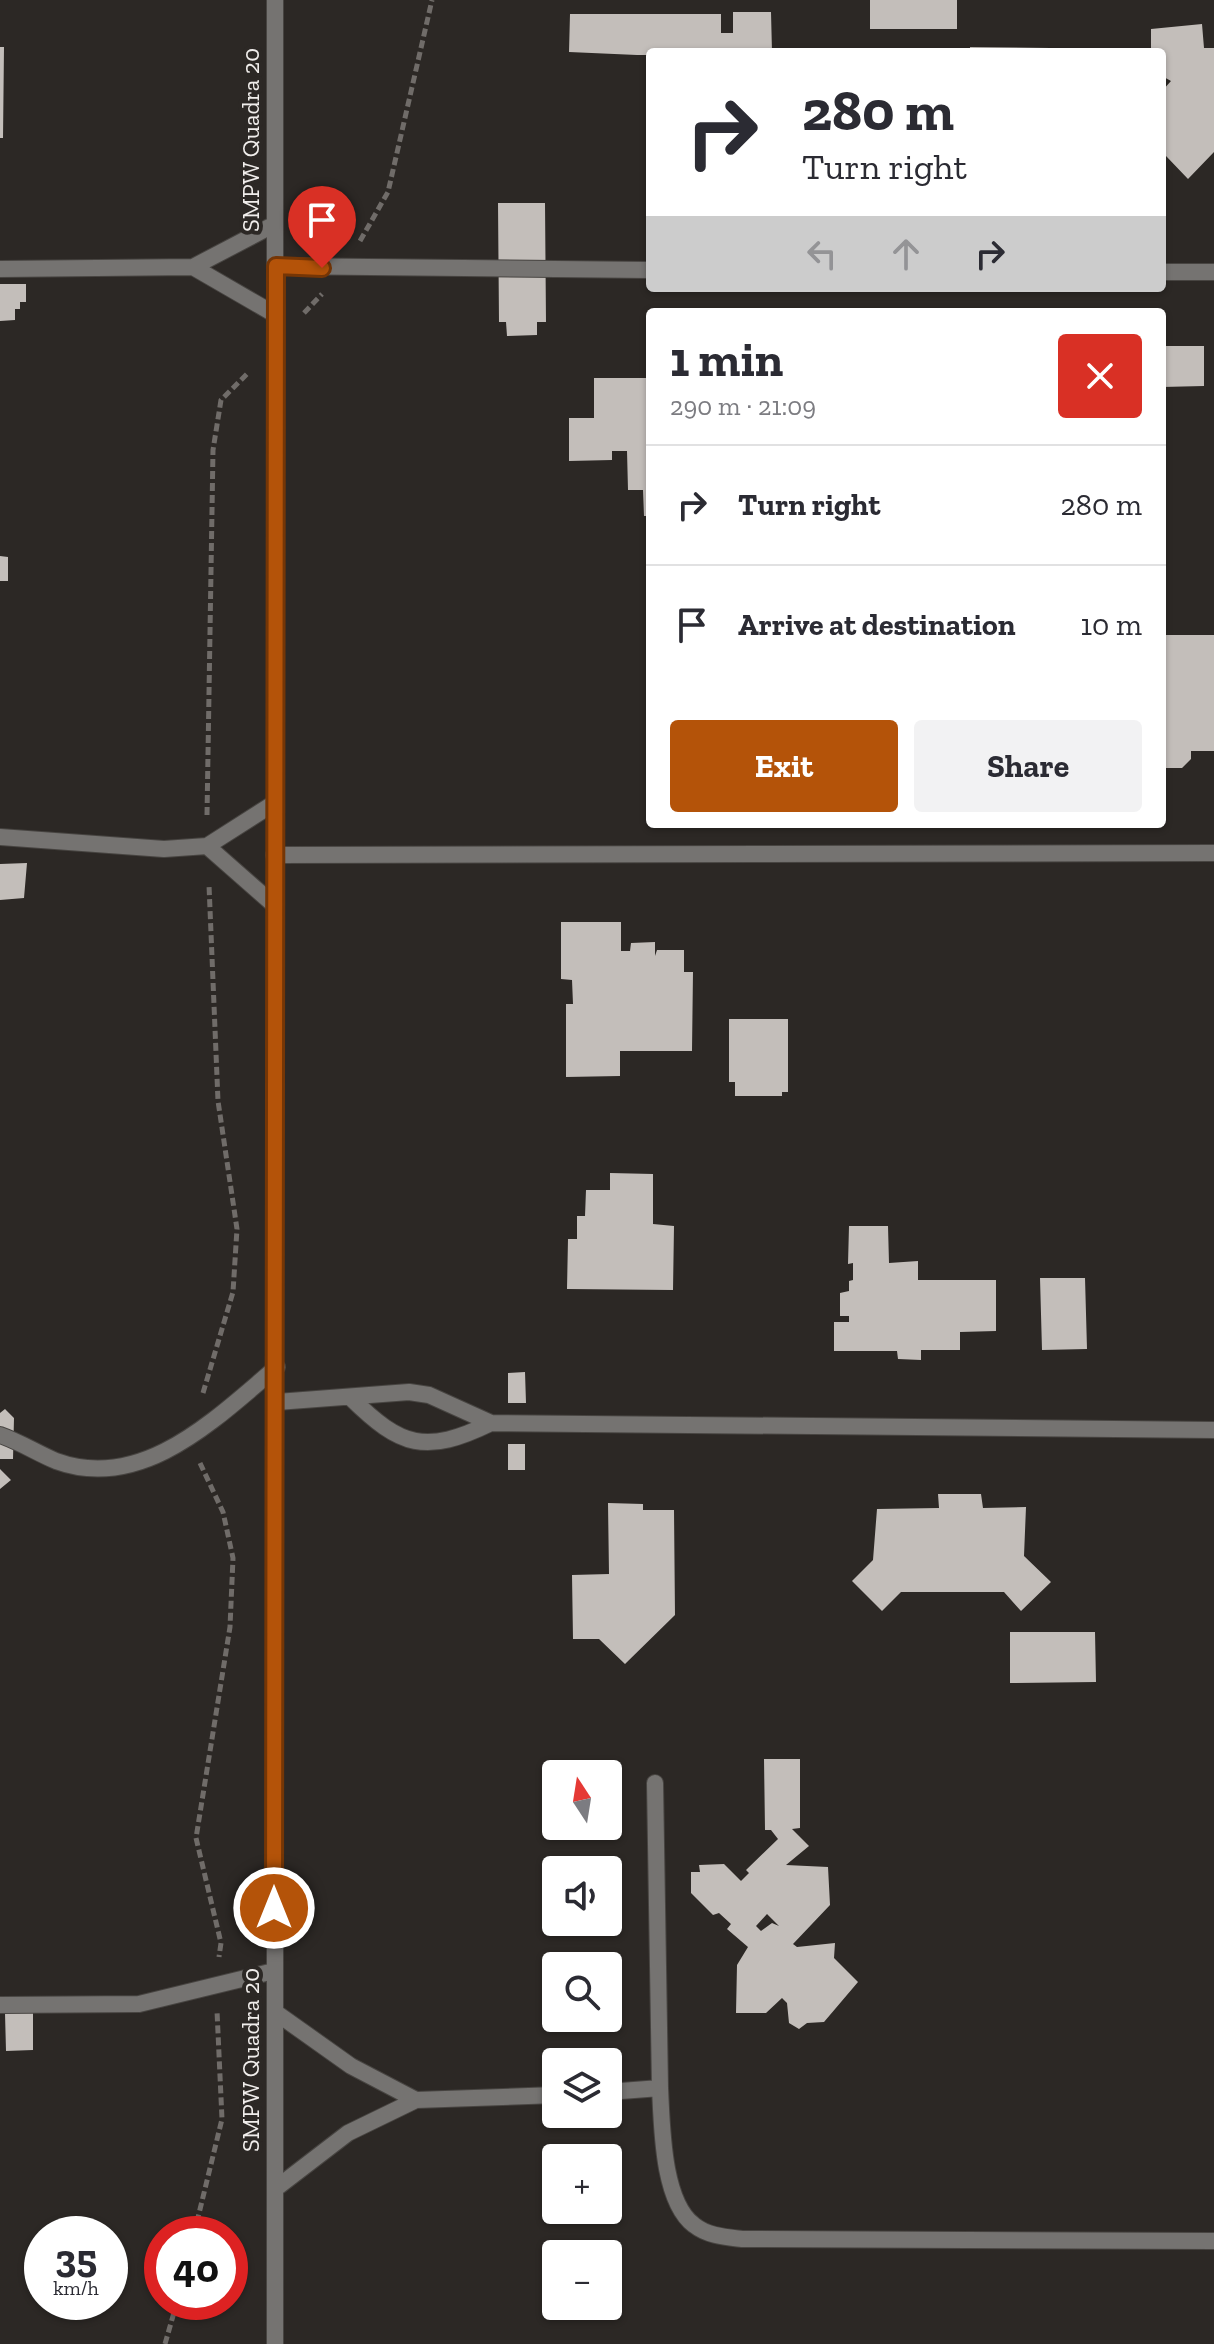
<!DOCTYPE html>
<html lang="en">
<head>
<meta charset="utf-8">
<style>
	body { margin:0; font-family:"Zilla Slab",serif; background:#f2f2f3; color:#2b2b33; height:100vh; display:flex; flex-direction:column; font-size:30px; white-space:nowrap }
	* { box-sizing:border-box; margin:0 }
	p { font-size:26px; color:#7c7c81 }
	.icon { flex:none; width:44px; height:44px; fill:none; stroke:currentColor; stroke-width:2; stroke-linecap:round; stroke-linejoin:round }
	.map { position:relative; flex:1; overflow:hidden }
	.side { position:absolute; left:646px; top:308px; width:520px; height:520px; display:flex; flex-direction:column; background:#fff; border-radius:8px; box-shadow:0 2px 6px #0004 }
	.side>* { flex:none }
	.banner { position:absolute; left:646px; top:48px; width:520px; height:244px; border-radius:8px; box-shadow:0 2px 6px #0004; background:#fff; color:#2b2b33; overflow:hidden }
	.needle { width:52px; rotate:348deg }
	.buttons { position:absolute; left:542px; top:1760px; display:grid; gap:16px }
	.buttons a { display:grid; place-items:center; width:80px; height:80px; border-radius:8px; background:#fff; box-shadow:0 2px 6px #0004; font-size:40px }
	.speed { position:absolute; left:24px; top:2216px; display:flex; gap:16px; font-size:40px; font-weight:700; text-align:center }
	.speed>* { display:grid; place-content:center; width:104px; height:104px; border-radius:50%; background:#fff; box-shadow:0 2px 6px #0004; line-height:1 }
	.speed small { font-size:20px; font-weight:400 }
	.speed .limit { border:12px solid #d22; background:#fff; color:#111 }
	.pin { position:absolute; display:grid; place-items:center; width:68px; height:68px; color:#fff; margin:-82px -34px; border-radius:50% 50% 50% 0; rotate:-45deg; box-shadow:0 0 8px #0007 }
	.pin .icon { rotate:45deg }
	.me { position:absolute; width:88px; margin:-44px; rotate:0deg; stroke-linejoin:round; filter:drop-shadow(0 0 6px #0008) }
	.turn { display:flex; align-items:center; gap:28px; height:168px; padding:0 24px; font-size:36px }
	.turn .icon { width:104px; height:104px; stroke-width:2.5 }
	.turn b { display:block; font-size:56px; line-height:68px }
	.lanes { display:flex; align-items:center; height:76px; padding:0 24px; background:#0003; justify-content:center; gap:40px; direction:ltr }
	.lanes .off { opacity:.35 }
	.round { display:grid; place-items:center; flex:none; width:84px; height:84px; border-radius:8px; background:#f2f2f3 }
	.summary { display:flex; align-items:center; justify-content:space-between; height:136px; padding:0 24px }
	h1 { font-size:48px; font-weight:700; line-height:60px }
	.action { display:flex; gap:16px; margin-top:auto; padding:16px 24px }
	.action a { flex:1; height:92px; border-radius:8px; background:#b45309; color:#fff; font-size:32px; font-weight:700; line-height:92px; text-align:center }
	.action a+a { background:#f2f2f3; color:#2b2b33 }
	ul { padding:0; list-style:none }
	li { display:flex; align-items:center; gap:24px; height:120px; padding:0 24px; border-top:2px solid #e1e1e2 }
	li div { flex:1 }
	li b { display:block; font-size:30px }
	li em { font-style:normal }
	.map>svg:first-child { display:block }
	.building { fill:#c3beba; fill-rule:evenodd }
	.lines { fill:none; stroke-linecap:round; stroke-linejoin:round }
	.minor-casing { stroke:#474441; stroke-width:18 }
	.tertiary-casing { stroke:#474441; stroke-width:18 }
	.path { stroke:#706c69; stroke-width:5; stroke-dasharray:8 4; stroke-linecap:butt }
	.minor { stroke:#757371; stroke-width:16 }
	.tertiary { stroke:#757371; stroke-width:16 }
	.route-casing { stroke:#753606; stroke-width:20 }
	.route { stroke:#b45309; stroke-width:14 }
	.labels { text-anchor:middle; stroke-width:8; stroke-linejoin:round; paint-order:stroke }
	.street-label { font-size:24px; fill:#f0edeb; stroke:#2c2825 }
</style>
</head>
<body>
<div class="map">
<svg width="1214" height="2344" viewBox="0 0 1214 2344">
	<rect width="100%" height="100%" fill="#2c2825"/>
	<path class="building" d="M870,0h87v29h-87z
		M733,12h38l1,40h-122v3h-13l-68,-3 1,-38h151v19h12z
		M1202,24l2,24h10v104l-26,27 -22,-23 -4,4v-69l9,-10 -9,-5v-24h-11v-23z
		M0,47h4l-1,91h-3z
		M970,47l80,1v4h-80z
		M498,203h47l1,119h-9v13l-30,1 -1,-14h-7z
		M0,284h26v18h-6v7h-5v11l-15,1z
		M1162,346h42v40l-42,1z
		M594,378h52l4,8v130h-6l-1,-26h-15l-1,-39h-15v9l-43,1v-43h25z
		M0,556l8,1v24h-8z
		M1165,635h49v116h-23v8l-9,9h-20z
		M27,863l-3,35 -24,2v-36z
		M561,922h60v29h9l1,-8 24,-1v14l2,-6h27v22h9l-1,79h-72v25l-54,1v-73h7l-1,-24 -11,-1z
		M729,1019h59v73h-6v4h-47v-14h-6z
		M610,1173l43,1v50l21,2 -1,64 -106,-1 1,-50h9v-23h8l1,-26h24z
		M849,1226h39l1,37 29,-2v19h78v51l-36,1v18h-39v10l-23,-1 -1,-8h-63v-29h15v-6h-9v-23l9,-2v-10l4,-1v-17l-5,1z
		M1040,1278h45l2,71 -45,1z
		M525,1372l1,31h-18v-30z
		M5,1409l9,9 -1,41h-13v-46z
		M508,1444h17v26h-17z
		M0,1469l11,11 -11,9z
		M938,1494h43l2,14 43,-1 -2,49 27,26 -30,29 -17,-19h-103l-19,19 -30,-30 21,-21 4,-51 62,-1z
		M608,1503l35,1v6h31l1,105 -50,49 -26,-25h-26l-1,-64 37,-1z
		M1010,1632h85l1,50 -86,1z
		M764,1759h36v69l-8,1 17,17 -23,19 42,2 2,38 -37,39 4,3 38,-4 -1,15 24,24 -34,40 -17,1 -8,6 -10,-6 -2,-20 -5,-5 -16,15h-30l1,-48 11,-18 -21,-18 4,-5 -12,-11 -6,2 -22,-22v-21h9l-1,-7 25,-1 17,17 8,-8 -3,-3 32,-31 -7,-9h-6zM767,1914l12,12 -7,-3 -11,8 -5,-5z
		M5,2013h28v37l-27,1z"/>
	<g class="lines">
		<g class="minor-casing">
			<path id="minor" d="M276,266l374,4
				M193,267l83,48
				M0,269l193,-2 82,-43
				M1162,272h52
				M0,837l164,12 43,-3 69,-44
				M207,846l66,58
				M274,855l940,-2
				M351,1398c50,49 74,57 140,25
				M277,1402l132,-10 20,3 62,28 723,7
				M0,1435c20,7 37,18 56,26 87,32 161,-44 221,-94
				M655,1783l5,305
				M0,2005l139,-1 135,-33
				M275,2012l76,54 65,34
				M608,2092l52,-4c2,37 2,113 34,137 14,11 31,12 48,14l472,2
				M275,2189l73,-56 68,-33 140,-5"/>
		</g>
		<g class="tertiary-casing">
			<path id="tertiary" d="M275,0v2344"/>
		</g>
		<path class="path" d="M360,241l28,-49 44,-192
			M304,313l18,-19
			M207,815l6,-365 8,-50 27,-27
			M203,1393l30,-101 4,-63 -19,-128 -9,-216
			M200,1463l23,49 10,46 -3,69 -34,211 25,105 -2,14
			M194,2234l28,-115 -5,-108
			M165,2344l12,-42"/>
		<use href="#minor" class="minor"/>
		<use href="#tertiary" class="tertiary"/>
	</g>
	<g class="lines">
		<g class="route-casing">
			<path id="route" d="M274,1908l2,-1642 46,2"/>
		</g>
		<use href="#route" class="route"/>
	</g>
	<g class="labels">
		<g class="street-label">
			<text transform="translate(251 140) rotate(-90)" y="8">SMPW Quadra 20</text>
			<text transform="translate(251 2060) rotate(-90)" y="8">SMPW Quadra 20</text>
		</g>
	</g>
</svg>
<div class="buttons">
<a><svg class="needle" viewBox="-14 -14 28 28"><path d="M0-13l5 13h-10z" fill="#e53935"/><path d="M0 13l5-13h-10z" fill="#7c7c81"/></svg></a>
<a><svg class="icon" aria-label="sound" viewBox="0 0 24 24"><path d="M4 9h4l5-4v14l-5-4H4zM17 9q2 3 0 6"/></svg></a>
<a><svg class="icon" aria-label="search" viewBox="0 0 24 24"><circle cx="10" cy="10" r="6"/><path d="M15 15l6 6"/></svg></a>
<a><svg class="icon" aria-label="layers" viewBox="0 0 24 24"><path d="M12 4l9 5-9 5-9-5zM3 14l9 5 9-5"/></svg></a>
<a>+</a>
<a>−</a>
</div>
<div class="speed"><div>35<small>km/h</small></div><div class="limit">40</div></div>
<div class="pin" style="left:322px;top:268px;background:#d93025"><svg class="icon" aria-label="arrive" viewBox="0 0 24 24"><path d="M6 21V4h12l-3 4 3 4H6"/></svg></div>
<svg class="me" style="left:274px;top:1908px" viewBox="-20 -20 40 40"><circle r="17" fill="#b45309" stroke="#fff" stroke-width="3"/><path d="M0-11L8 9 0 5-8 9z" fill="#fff"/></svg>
<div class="banner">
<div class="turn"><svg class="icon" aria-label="right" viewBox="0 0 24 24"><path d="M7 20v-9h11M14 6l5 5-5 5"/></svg><div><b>280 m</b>Turn right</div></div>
<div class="lanes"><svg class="icon off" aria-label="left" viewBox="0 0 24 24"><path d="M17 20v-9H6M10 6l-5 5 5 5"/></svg><svg class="icon off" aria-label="ahead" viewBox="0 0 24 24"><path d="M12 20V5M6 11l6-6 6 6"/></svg><svg class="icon" aria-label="right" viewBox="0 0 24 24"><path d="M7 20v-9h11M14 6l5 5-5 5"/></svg></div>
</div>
<section class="side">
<div class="summary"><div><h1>1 min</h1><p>290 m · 21:09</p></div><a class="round" style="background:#d93025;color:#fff"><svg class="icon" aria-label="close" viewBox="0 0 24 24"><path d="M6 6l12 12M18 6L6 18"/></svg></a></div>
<ul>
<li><svg class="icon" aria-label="right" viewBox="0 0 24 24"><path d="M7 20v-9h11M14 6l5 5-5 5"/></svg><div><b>Turn right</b></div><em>280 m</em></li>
<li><svg class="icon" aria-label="arrive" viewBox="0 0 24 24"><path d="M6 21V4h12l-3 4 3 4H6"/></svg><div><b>Arrive at destination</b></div><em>10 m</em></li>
</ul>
<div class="action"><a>Exit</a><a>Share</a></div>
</section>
</div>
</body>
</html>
